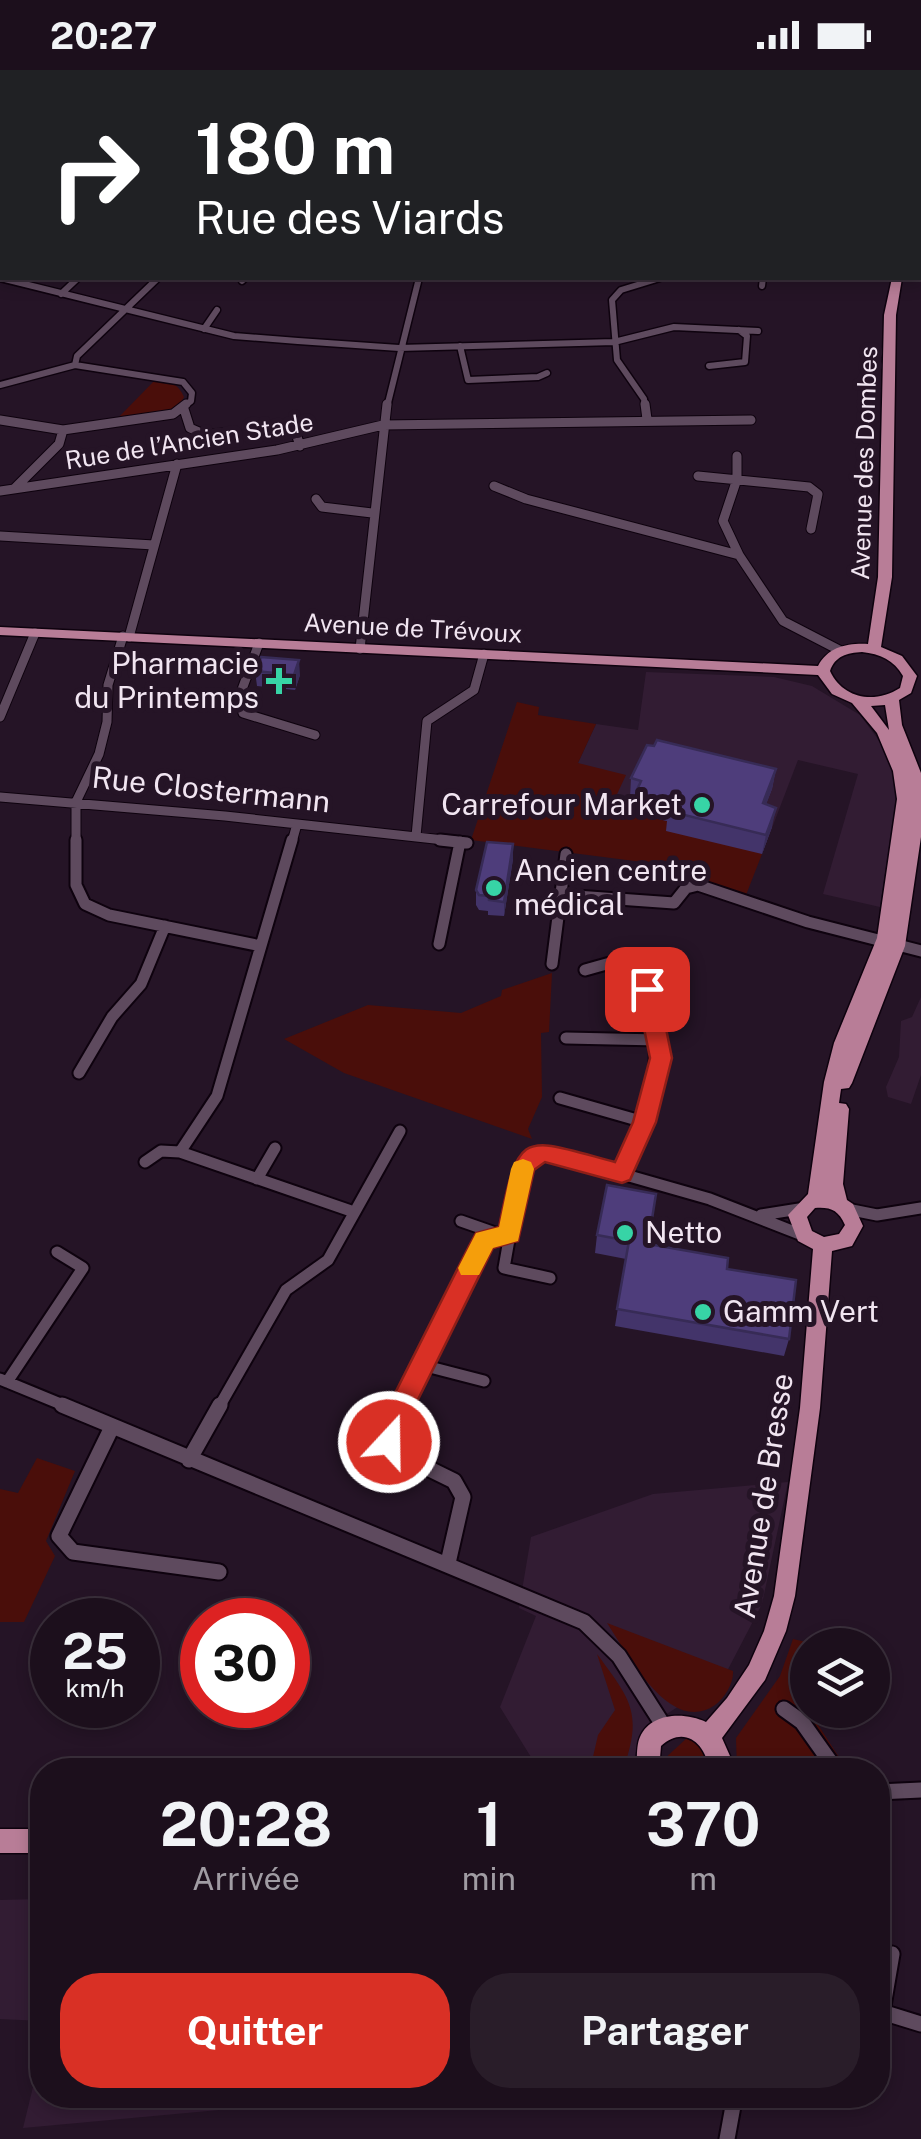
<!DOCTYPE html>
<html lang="fr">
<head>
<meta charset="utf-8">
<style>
	body { margin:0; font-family:"Public Sans",sans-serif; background:#291d29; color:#f1f3f6; height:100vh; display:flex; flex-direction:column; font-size:38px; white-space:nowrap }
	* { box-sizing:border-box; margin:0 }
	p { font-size:32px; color:#a09ca3 }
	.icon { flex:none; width:55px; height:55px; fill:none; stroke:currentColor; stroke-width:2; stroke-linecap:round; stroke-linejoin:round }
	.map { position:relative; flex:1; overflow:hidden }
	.panel { position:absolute; left:30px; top:1688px; width:860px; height:350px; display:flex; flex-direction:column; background:#1c0f1c; border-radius:40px; box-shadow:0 5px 15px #0003,0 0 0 2px #3a2f3b }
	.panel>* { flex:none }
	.banner { position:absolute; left:0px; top:0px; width:922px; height:210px; box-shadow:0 5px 15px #0003,0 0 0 2px #3a2f3b; background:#202124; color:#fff; overflow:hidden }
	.fabs { position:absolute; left:790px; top:1558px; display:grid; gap:20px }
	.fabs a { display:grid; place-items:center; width:100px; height:100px; border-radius:50%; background:#1c0f1c; box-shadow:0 5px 15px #0003,0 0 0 2px #3a2f3b; font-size:50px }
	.speed { position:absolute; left:30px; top:1528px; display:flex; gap:20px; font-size:50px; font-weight:700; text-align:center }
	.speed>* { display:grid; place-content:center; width:130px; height:130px; border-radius:50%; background:#1c0f1c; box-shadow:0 5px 15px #0003,0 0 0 2px #3a2f3b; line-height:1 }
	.speed small { font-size:25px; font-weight:400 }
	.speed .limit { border:15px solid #d22; background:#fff; color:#111 }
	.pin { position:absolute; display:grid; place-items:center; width:85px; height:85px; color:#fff; margin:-42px; border-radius:20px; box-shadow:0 5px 15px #0006 }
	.me { position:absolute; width:110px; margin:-55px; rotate:21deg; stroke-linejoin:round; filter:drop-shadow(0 0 8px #0008) }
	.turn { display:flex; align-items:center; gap:35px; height:210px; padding:0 30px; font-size:45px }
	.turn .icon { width:130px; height:130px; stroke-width:2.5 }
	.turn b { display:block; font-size:70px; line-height:85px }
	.eta { display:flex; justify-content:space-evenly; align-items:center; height:170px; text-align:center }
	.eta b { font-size:60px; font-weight:700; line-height:70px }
	.cta { display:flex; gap:20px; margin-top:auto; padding:20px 30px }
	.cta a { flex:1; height:115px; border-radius:40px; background:#d93025; color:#fff; font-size:40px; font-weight:700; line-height:115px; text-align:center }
	.cta a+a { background:#291d29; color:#f1f3f6 }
	.status { display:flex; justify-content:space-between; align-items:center; height:70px; padding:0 50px; background:#1c0f1c; direction:ltr }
	.status svg { height:28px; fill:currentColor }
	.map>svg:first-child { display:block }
	.built { fill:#321c33 }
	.green { fill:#4a0e0a }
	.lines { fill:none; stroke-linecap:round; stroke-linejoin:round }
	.street-far3-casing { stroke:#0e020e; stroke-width:9 }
	.street-far2-casing { stroke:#0e020e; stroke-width:11 }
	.street-far1-casing { stroke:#0e020e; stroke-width:15 }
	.street-casing { stroke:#0e020e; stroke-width:19 }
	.primary-casing { stroke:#0e020e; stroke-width:3 }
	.street-far3 { stroke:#5e4a5e; stroke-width:6 }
	.street-far2 { stroke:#5e4a5e; stroke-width:9 }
	.street-far1 { stroke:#5e4a5e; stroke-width:11 }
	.street { stroke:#5e4a5e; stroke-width:15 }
	.primary { fill:#b87d97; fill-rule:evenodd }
	.wall { fill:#43346a }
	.shaded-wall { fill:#372b56 }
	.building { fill:#4e3d7b; stroke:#372b56; stroke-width:2.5 }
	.route { fill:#d93025; stroke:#8d1f18; stroke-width:2.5 }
	.slow { fill:#f59e0b }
	.poi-dot { fill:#37d4a6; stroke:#251426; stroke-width:4 }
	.labels { text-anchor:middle; stroke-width:10; stroke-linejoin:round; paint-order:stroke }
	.far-street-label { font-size:25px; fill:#f1e5f1; stroke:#251426 }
	.poi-label { font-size:30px; fill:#f1e5f1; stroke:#251426; text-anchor:start }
	.street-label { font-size:30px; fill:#f1e5f1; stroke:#251426 }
</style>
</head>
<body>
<div class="status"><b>20:27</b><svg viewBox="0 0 49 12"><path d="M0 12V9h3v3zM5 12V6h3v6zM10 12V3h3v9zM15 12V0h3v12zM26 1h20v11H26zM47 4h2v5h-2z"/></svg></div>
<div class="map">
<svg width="921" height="2069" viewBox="0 0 921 2069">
	<rect width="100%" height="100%" fill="#251426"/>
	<path class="built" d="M646,602l128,5 38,9 48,29 23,31 16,34 -19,127 -57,-13 35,-120 -60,-14 -36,94 -93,-32 -58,-15 -33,-44 18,-39 42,6z
		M921,927v78l-10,29 -23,-7 -2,-10 13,-30 2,-36 11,-4z
		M788,1412l-26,122 -38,73 -82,53 -11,40h-92l-39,-63 36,-91 -17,-8 12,-71 122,-43z
		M42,1829v122l-42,-2v-119z
		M42,1980v45h182l-5,15 -196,18z"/>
	<path class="green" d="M156,309c14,3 22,4 28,18 -10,21 -47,19 -68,23z
		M517,632l22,5 -1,8 58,9 -18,39 48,12 -15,32 59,15 92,32 -16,41 -96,-32 -179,-23z
		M552,903l-3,59 -8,1 1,64 -14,32 4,10 -188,-66 -60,-34 84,-34 93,8 40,-17 1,-6z
		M37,1388l38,13 -29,70 9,15 -31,66h-24v-133l18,4z
		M607,1553l126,48c1,11 -8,27 -18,34 -45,32 -89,-54 -108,-82z
		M793,1569l13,3 -4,58 42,65 -3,5h-104l-1,-32 44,-62z
		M597,1584c34,46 46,59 26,116h-33l8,-35 17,-25z
		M688,1667l13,5 10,28h-46l-3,-9z"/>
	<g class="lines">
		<g class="street-far3-casing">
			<path id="street-far3" d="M60,0l13,2
				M562,0l9,2
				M0,208l234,58 64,5 101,7 215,-6 60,-15 84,4
				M242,211l3,-3
				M762,216l1,-8
				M61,224l17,-16
				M204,259l13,-19
				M460,276l8,34 70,-3 9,-4
				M75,295l108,17 9,11 -1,8 -8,6
				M709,296l36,-4 2,-26 -8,-6
				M0,315l75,-20 2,-9 81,-78
				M387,337l32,-129
				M645,337l-1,-8 -27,-39 -5,-60 9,-10 39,-12"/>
		</g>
		<g class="street-far2-casing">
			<path id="street-far2" d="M645,334l2,15
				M184,339l6,19 16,7 15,-2
				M0,350l63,10 -4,14 -44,44
				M292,351l8,25
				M63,360l110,-16 13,-10
				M737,386v23l-14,42 16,34 44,66 58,30
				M698,406l111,11 9,7 -7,35
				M494,416l32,13 213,56
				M0,421l277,-41 106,-25 368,-5
				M316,429l6,8 50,6
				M0,466l154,9
				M129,567l48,-173
				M259,573l-19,52 3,18 72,22
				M360,579l27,-245
				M0,647l35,-84
				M0,727l225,19 237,26
				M416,766l11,-115 47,-31 10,-36
				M76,772v-40l23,-48 8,-32 1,-37 15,-49
				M292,772l5,-18"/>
		</g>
		<g class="street-far1-casing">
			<path id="street-far1" d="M76,770v45l9,19 24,11 152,31
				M440,770l27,3
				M562,825l112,8 12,-15 12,-3 110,37 113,29
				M439,874l21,-102
				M552,894l14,-110
				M585,900l50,-14c32,93 25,129 -13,218
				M566,968l93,2
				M79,1003l33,-56 29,-33 24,-58
				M560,1028l84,24
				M180,1082l37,-56 75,-256
				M145,1092l16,-11 19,1 174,60
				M257,1109l18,-31
				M847,1139l30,6 44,-7
				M761,1145l38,-6
				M461,1151l40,14
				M510,1164l-6,34 46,10
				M422,1295l62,16
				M0,1309l68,28
				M7,1312l76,-114 -26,-16
				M219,1337l67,-117 42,-30 72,-129
				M401,1337l84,-166 25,-7c5,-30 3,-68 35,-82l165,47 95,37"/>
		</g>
		<g class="street-casing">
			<path id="street" d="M62,1335l522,217 35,34 46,72
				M402,1335l-14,28 7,19 59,29 9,16 -15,66
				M112,1357l-53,109 14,16 146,20
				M189,1390l31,-55
				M784,1639l18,13 34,48
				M878,1722l43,-2
				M892,1884l-10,58 39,12
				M727,2069l8,-44"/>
		</g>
		<g class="primary-casing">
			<path id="primary" d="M921,167v7h-1v-7z
				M892,208h10l-6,37 -4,262 -11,70 21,9 15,20 -6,17 -12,7 3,25 19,48v64l-16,109 -53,137 -3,5 -8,1 -2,14 7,1 3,5 -6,75 4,16 6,4 10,22 -11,20 -20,5 -12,157 -25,188 -9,35 -21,49 -43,58 8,18 1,14h-22c-3,-27 -25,-45 -48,-24l-2,24h-22c0,-10 -1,-24 3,-33 11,-25 45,-25 66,-15l21,-24 22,-33 15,-34 10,-35 26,-188 13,-159 -15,-8 -10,-26 20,-21 16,-112 10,-39 43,-105 20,-139 -4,-28 -16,-38 -25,-30 -20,-9 -14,-19 -818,-40v-8l818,39c10,-19 29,-23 50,-22l10,-67 6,-262zM862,582c18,2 32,8 41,24l-3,12c-25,16 -57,11 -70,-17 5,-15 17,-18 32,-19zM885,635l4,25 -18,-24zM815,1138c16,-1 23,2 30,17l-6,9 -15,3 -12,-6 -5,-14z
				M0,1759h42v24h-42z"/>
		</g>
		<use href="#street-far3" class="street-far3"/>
		<use href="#street-far2" class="street-far2"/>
		<use href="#street-far1" class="street-far1"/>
		<use href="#street" class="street"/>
		<use href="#primary" class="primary"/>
	</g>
	<path class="wall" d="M255,601l45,4 -5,15 -38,-4z
		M776,699l-4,20 -6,15 6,23 -10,27 -96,-23 1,-10 -30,-7 1,-4 -3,-1 1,-9 -6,-2 1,-20z
		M513,774v15l-9,57 -16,-1v-4l-9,-1 -3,-5v-15z
		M597,1165l51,9 79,25 62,70 -5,17 -169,-30 11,-67 -31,-6z"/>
	<path class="shaded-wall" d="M299,590l1,15 -5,15 -1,-15z
		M776,699l-4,20 -13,34 4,-20z
		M776,738l-4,19 -10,27 4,-19z
		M513,774v15l-9,57v-14z"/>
	<path class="building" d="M261,587l38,3 -5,15 -39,-4z
		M657,670l119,29 -13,34 13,5 -10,27 -98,-24 4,-9 -32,-8 1,-3 -4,-1 4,-9 -10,-3 16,-33 7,1z
		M487,772l26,2 -9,58 -15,-2v-4l-10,-1 -3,-5z
		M607,1115l49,9 -8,50 80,14 -1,11 69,11 -7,59 -172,-30 12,-68 -32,-6z"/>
	<path class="route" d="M647,911l11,8 14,69 -16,64 -26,58 -8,3 -77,-21 -11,8 -16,71 -25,7 -92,186 -3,17 -9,3 -10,-3 -4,-18 94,-187 7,-13 23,-6c20,-100 23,-90 116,-65l18,-40 17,-64 -14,-69z"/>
	<path class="slow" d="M523,1089l8,3 3,7 -16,72 -25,7 -14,27h-18l-3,-7 18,-35 23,-6 12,-58 3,-7z"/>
	<g class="poi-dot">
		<path d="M274 596h10v10h10v10h-10v10h-10v-10h-10v-10h10z"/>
		<circle cx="702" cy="735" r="10"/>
		<circle cx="494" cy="818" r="10"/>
		<circle cx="625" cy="1163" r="10"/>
		<circle cx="703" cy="1242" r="10"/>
	</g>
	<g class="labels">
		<g class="far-street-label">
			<text transform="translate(189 371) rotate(-9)" y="9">Rue de l’Ancien Stade</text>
			<text transform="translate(864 393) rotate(-88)" y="9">Avenue des Dombes</text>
			<text transform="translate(413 558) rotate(3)" y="9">Avenue de Trévoux</text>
		</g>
		<g class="poi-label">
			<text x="259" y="604" text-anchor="end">Pharmacie<tspan x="259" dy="34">du Printemps</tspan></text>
			<text x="682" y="745" text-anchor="end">Carrefour Market</text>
			<text x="514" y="811">Ancien centre<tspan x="514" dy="34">médical</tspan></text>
			<text x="645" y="1173">Netto</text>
			<text x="723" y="1252">Gamm Vert</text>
		</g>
		<g class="street-label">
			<text transform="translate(211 720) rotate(6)" y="10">Rue Clostermann</text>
			<text transform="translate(764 1426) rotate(-81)" y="10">Avenue de Bresse</text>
		</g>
	</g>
</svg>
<div class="fabs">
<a><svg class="icon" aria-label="layers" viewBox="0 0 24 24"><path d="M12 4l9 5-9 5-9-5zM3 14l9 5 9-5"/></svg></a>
</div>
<div class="speed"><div>25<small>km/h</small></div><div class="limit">30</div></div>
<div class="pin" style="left:647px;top:919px;background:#d93025"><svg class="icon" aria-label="arrive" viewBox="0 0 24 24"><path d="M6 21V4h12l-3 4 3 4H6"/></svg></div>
<svg class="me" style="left:389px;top:1372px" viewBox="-20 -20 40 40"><circle r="17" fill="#d93025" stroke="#fff" stroke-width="3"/><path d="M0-11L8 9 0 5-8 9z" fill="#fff"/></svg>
<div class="banner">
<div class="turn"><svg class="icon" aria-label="right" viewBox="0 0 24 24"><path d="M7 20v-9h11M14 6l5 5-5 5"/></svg><div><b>180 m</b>Rue des Viards</div></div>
</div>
<section class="panel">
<div class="eta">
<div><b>20:28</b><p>Arrivée</p></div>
<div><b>1</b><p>min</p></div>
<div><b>370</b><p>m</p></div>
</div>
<div class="cta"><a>Quitter</a><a>Partager</a></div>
</section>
</div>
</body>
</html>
